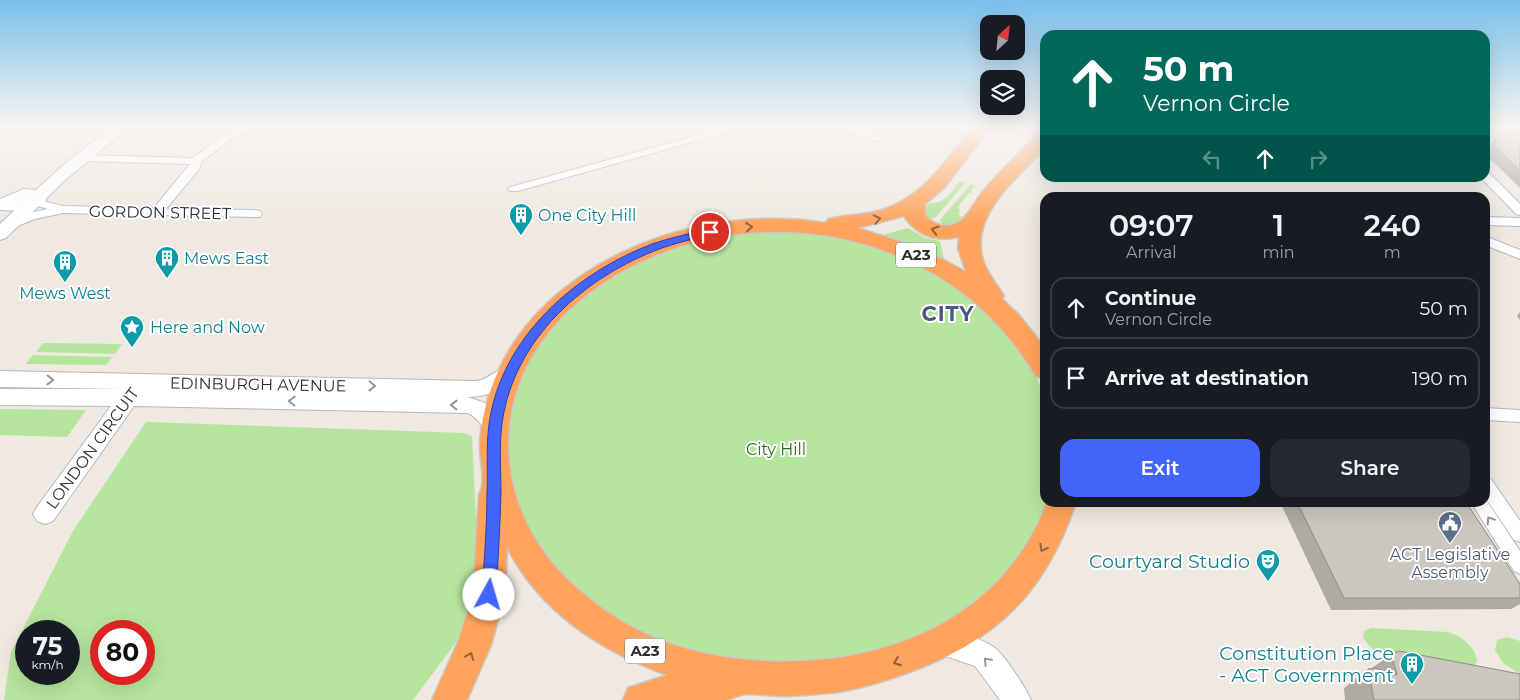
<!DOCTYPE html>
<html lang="en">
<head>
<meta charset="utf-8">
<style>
	body { margin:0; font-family:Montserrat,sans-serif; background:#242831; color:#f1f3f6; height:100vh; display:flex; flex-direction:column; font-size:19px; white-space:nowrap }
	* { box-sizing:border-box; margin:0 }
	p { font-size:16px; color:#9ea1a6 }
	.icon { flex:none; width:28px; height:28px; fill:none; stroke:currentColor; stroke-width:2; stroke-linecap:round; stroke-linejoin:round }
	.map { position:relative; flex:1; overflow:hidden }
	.sheet { position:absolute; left:1040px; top:192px; width:450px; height:315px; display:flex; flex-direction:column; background:#171b24; border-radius:15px; box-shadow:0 5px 20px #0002 }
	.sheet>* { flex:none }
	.top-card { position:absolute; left:1040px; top:30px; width:450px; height:152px; border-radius:15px; box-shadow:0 5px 20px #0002; background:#00695c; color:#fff; overflow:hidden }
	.needle { width:32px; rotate:27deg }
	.buttons { position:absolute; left:980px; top:15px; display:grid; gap:10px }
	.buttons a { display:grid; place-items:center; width:45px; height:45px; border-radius:10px; background:#171b24; box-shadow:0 5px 20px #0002; font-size:25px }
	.speed { position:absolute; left:15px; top:620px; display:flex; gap:10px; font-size:25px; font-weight:700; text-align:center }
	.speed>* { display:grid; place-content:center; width:65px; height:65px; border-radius:50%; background:#171b24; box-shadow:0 5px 20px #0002; line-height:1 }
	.speed small { font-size:12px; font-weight:400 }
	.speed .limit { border:8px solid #d22; background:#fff; color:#111 }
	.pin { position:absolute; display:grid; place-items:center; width:42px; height:42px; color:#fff; margin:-21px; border:2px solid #fff; border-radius:50%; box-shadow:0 1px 5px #0007 }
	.me { position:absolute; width:55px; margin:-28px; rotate:6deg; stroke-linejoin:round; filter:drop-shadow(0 0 4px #0008) }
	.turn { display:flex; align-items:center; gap:18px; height:105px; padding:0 20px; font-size:22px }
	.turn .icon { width:65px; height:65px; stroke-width:2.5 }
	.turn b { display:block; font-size:35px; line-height:42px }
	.lanes { display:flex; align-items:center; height:48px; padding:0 20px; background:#0003; justify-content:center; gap:25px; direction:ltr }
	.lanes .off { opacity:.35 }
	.eta { display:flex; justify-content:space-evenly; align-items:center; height:85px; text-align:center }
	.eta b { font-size:30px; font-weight:600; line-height:35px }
	.primary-button { display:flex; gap:10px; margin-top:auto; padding:10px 20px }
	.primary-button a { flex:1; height:58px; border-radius:15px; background:#4264fb; color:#fff; font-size:20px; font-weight:600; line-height:58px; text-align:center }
	.primary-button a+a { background:#242831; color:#f1f3f6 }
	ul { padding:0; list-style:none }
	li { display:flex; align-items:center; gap:15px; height:62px; margin:0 10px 8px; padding:0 10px; border:2px solid #363941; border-radius:15px }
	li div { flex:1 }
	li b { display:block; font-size:19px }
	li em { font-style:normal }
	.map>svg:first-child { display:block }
	.green { fill:#b6e59e; fill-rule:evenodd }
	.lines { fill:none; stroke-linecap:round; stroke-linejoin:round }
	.street-casing { stroke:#b4b7c1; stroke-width:2 }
	.secondary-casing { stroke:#b4b7c1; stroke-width:2 }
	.highway-casing { stroke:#c9c9c9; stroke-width:3 }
	.street { fill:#fff; fill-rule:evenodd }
	.secondary { fill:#fff; fill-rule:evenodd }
	.highway { fill:#ffa35c; fill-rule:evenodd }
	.wall { fill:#afaba4 }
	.building { fill:#cbc7bf; stroke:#8e8b86 }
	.oneway { stroke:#8c6343 }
	.oneway2 { stroke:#969696 }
	.route { fill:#4264fb; stroke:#2b41a3 }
	.labels { text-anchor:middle; stroke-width:4; stroke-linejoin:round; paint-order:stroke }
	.shield { fill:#fff; stroke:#6d6d6d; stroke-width:1 }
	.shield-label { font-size:15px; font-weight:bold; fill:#2e2e2e }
	.street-label { font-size:16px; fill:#2e2e2e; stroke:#fff }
	.culture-label { font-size:16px; fill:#0d838f; stroke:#fff; text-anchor:start }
	.park-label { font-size:16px; fill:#2c6e1b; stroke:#fff }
	.service-label { font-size:16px; fill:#4e5e75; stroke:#fff }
	.near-culture-label { font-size:19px; fill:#0d838f; stroke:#fff; text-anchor:end }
	.district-label { font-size:21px; font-weight:bold; letter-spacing:1px; fill:#4d5680; stroke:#fff }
</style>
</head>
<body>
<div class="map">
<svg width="1520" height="700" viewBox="0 0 1520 700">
	<rect width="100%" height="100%" fill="#efe9e1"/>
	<path class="green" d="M961,181l5,1 -31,36 -11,2 -1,-12 7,-5c12,1 18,-7 25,-15l-1,-2z
		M971,184l4,2 -4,4 1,3h-3l-11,14 2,4 -2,4 5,2 -4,7 -16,4 -3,-8z
		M908,228l17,10 15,3 4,18 -3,3 -58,-24 3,-4z
		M749,232h46l49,6 49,14 42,20 57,42 39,51 14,32 1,106 -4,12 -20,40 -41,45 -67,41 -105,25 -105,-8 -83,-32 -72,-61 -33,-57 -11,-64 13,-64 23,-42 41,-42 58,-36 53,-18z
		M43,343l79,1 -7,10 -79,-2z
		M33,355h1l78,2 -6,8 -80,-1z
		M0,409l86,1 -19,27 -67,-2z
		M146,422l318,11 8,3 5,103 -4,51 -16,51 -44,59h-409l7,-48 62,-121zM26,631h43v43h-43zM101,631h43v43h-43z
		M1371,628l77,4c14,5 28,14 29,30l-4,5 -10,2 -82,-15 -9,-5 -9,-11 1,-7z
		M1507,637l13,4v33l-17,-11 -8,-13 2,-10z"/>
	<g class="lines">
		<g class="street-casing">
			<path id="street" d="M242,127h15l-27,13 -29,22 -1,6 -34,41 90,1 4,1 2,3 -2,3 -197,-4 -28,6 -25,10 -6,-4 2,-3 22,-9 20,-4 -11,-3 -3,-8 6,-8 4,-1 6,3 -4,6v4l18,4 90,2 36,-44 -109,-3 -5,-3 5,-3 112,3 29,-22z
				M728,127h18l-228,64h-8l-2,-2 2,-2z
				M836,127h17l28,9 1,2 -5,3z
				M1520,128v7l-35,13v-7z
				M1485,172l4,1 31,31v11l-4,-1 -35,-36h4z
				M0,202l28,1 6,4 -6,4 -28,-1z
				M1485,217l35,1v8l-35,-1z
				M1485,236l35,14v9l-35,-14z
				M1485,408l35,2v12l-35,-2z
				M1485,477l6,2 29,42v21l-6,-2 -29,-43z
				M1485,498l35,53v23l-6,-3 -43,-69h14z"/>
		</g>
		<g class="secondary-casing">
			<path id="secondary" d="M112,127h17l-65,54 -58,57 -6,2v-16l23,-22 -23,8v-11l24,-10 12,1 32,-29z
				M511,364l7,3 3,5c-9,17 -36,25 -54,25 18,5 30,10 39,28l-3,6c-21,7 -20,-13 -36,-18l-333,-7 -81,115 -8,3 -8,-3 -4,-7 4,-7 74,-101 -111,-1v-16h123l-123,-2v-16l476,10 6,-1z
				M942,630c16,4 39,7 53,18 10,8 31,40 36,52h-31l-25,-34 -42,-14 -4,-9 4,-9z"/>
		</g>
		<g class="highway-casing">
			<path id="highway" d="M972,127h19l-47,61 -19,16v11c9,11 22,14 34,7 11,-7 17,-24 26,-33 17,-20 36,-37 53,-56l7,-2v17c-28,31 -78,68 -61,115 5,12 13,22 20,33l-2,3 17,16 26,33v31l-9,-3c-38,-62 -86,-102 -156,-127 -62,-22 -139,-23 -202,-2 -100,32 -187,116 -167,229 9,47 35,88 73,118 9,7 18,15 28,21 63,42 144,52 217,44 98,-12 183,-62 218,-157h29c-30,90 -79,139 -169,171 -25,9 -51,17 -77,20 -15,1 -31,3 -46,3 -12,0 -25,-2 -37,-2 -7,0 -14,5 -22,6 -34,0 -69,0 -102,0l5,-12 39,-13c-66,-24 -128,-64 -160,-128l-2,48 -14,50 -24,55h-35l26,-58 15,-47 6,-100c8,-15 0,-34 1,-52 1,-21 6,-42 14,-62 49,-123 209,-179 332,-158l2,-4c18,-4 37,-4 54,-9 41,-13 65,-50 90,-83zM904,216c13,20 32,26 55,21l-1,11 8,24 -45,-24 -64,-20z"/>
		</g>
		<use href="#street" class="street"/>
		<use href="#secondary" class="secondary"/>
		<use href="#highway" class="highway"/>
	</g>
	<path class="wall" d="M1520,129v59l-33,-32v-7l7,-9z
		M1520,312v8l-3,-4z
		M1280,502h186l54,82v20l-9,5 -180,1z
		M1391,654l129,46h-175l-1,-12 24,-19 4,-1z"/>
	<path class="building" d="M1520,129v42l-26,-25v-6z
		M1297,502h169l54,82v14h-176z
		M1399,651l121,23v26h-146l-6,-31 7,-1 22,7 -6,-21z"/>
	<defs><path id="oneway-chevron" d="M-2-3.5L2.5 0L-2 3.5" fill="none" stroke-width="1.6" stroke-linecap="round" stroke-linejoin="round" transform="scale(1.25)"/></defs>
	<g class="oneway">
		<use href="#oneway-chevron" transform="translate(877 219) rotate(-12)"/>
		<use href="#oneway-chevron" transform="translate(749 227) rotate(-4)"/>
		<use href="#oneway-chevron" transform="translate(935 230) rotate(-165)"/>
		<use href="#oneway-chevron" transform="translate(1043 548) rotate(119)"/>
		<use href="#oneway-chevron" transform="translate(470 656) rotate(-68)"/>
		<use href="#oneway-chevron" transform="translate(897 662) rotate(160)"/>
	</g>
	<g class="oneway2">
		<use href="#oneway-chevron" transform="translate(50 380) rotate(1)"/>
		<use href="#oneway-chevron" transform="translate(372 386) rotate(1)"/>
		<use href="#oneway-chevron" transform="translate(292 401) rotate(-179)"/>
		<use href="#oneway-chevron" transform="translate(454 405) rotate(-179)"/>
		<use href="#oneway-chevron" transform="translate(1490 520) rotate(-123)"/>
		<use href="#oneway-chevron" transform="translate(987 661) rotate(-134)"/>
	</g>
	<linearGradient id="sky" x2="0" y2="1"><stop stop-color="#7abfeb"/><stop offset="0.56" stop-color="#f8f5f2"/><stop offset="1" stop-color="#f8f5f2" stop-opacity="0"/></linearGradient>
	<rect width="1520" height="225" fill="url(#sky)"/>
	<path class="route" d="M710,229h4v5c-17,4 -35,8 -52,14 -77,28 -149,91 -160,176 -3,22 -1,46 -1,69 -1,34 -3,68 -5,102l-2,5 -5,2 -5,-2 -2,-5c2,-34 5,-68 5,-102 1,-23 -1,-46 2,-69 12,-87 87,-152 166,-181 18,-6 37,-10 55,-14z"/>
	<defs>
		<g id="building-pin" transform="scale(1.25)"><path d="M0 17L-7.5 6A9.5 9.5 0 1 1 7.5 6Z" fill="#0f9aa8" stroke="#fff"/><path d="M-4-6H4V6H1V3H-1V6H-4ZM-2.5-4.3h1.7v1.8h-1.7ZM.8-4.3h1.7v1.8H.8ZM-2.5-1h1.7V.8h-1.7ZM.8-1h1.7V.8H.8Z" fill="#fff"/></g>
		<g id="sight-pin" transform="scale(1.25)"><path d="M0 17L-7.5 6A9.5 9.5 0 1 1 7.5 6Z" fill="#0f9aa8" stroke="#fff"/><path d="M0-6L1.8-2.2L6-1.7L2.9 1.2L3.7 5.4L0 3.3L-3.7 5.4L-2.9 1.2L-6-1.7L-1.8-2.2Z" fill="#fff"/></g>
		<g id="civic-pin" transform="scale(1.25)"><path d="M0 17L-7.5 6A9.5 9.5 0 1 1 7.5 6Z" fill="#5c6f8a" stroke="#fff"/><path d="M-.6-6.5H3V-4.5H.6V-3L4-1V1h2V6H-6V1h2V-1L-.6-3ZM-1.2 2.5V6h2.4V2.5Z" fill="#fff"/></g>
		<g id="theatre-pin" transform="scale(1.25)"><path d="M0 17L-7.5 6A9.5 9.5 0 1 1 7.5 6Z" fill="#0f9aa8" stroke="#fff"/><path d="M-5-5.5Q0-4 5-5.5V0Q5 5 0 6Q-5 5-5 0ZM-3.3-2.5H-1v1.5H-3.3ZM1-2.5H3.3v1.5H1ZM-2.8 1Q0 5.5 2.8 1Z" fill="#fff"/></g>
	</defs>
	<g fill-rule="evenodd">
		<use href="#building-pin" x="521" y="215"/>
		<use href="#building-pin" x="167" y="258"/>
		<use href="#building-pin" x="65" y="262"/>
		<use href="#sight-pin" x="132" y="327"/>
		<use href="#civic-pin" x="1450" y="523"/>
		<use href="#theatre-pin" x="1268" y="561"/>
		<use href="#building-pin" x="1412" y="664"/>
	</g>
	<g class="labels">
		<g class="shield">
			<rect x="896" y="242.5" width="40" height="25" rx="4"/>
			<rect x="625" y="638.5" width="40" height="25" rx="4"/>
		</g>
		<g class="shield-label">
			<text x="916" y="260">A23</text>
			<text x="645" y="656">A23</text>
		</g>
		<g class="street-label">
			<text transform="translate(160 212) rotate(1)" y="6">GORDON STREET</text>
			<text transform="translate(258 384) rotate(1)" y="6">EDINBURGH AVENUE</text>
			<text transform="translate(92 448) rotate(-54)" y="6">LONDON CIRCUIT</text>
		</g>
		<g class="culture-label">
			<text x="538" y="221">One City Hill</text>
			<text x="184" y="264">Mews East</text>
			<text x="65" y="299" text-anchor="middle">Mews West</text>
			<text x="150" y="333">Here and Now</text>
		</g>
		<g class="park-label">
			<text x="776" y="455">City Hill</text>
		</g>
		<g class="service-label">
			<text x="1450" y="560">ACT Legislative<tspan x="1450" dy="18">Assembly</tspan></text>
		</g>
		<g class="near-culture-label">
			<text x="1250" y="568">Courtyard Studio</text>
			<text x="1394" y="660">Constitution Place<tspan x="1394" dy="22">- ACT Government</tspan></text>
		</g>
		<g class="district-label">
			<text x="948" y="321">CITY</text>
		</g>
	</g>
</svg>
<div class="buttons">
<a><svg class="needle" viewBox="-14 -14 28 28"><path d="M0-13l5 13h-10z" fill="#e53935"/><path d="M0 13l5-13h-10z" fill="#9ea1a6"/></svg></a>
<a><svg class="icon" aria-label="layers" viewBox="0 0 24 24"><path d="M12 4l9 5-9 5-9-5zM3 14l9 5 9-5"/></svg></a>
</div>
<div class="speed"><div>75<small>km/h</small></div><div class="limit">80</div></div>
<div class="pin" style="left:710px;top:232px;background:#d93025"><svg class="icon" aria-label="arrive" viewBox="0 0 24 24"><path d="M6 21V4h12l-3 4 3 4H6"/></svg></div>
<svg class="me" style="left:489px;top:595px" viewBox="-20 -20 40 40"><circle r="19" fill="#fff"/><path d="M0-13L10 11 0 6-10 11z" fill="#4264fb"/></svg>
<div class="top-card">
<div class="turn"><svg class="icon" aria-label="ahead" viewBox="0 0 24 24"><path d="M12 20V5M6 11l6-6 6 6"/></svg><div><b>50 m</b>Vernon Circle</div></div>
<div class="lanes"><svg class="icon off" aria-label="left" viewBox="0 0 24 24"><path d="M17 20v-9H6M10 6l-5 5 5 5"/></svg><svg class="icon" aria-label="ahead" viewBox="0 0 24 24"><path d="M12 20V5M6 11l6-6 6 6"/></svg><svg class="icon off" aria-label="right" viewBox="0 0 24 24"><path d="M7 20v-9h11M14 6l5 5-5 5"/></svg></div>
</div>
<section class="sheet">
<div class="eta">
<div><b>09:07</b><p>Arrival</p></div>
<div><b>1</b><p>min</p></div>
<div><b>240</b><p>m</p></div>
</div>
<ul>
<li><svg class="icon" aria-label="ahead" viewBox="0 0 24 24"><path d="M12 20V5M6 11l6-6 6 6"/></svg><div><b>Continue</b><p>Vernon Circle</p></div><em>50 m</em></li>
<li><svg class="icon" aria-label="arrive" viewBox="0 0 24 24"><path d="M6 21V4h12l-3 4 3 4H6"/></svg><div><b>Arrive at destination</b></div><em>190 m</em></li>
</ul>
<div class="primary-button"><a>Exit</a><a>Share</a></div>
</section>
</div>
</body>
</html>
